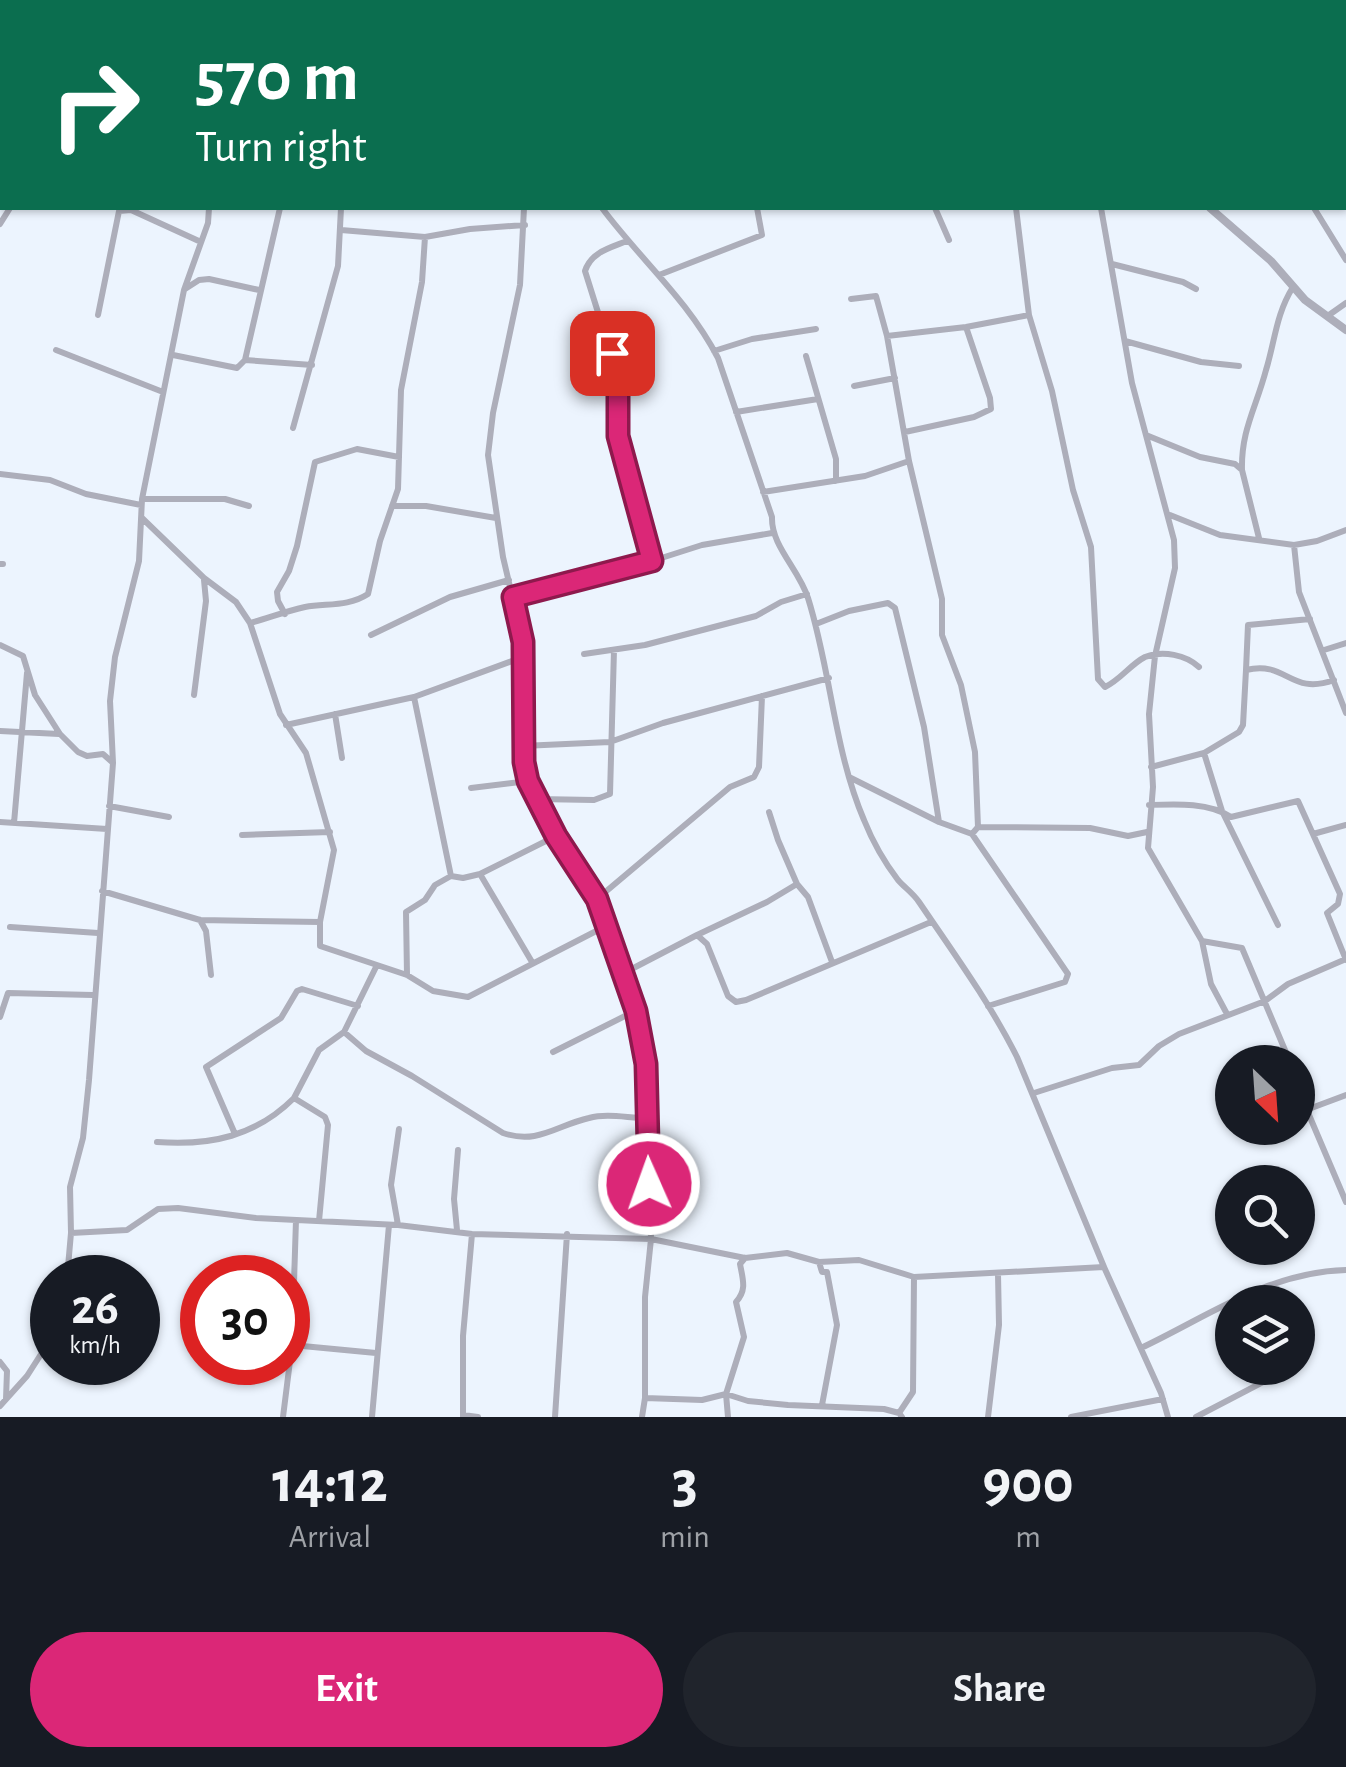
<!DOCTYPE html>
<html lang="en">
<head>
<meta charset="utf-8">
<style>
	body { margin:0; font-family:"Alegreya Sans",sans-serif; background:#20242c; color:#f1f3f6; height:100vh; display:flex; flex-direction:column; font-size:38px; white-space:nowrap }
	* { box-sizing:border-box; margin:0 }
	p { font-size:32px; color:#9ea1a6 }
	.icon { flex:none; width:55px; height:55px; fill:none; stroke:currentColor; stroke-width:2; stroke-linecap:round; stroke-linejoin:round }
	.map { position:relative; height:1417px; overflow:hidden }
	.drawer { display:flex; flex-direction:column; background:#171b24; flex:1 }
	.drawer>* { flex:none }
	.guide { position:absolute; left:0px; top:0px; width:1348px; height:210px; box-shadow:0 2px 8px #0004; background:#0b6e4f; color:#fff; overflow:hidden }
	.needle { width:65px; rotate:155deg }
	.tools { position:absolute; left:1215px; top:1045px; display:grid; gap:20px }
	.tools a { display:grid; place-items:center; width:100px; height:100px; border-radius:50%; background:#171b24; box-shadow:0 2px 8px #0004; font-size:50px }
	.speed { position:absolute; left:30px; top:1255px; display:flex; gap:20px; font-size:50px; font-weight:700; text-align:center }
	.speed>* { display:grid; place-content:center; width:130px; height:130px; border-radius:50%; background:#171b24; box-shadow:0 2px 8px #0004; line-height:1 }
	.speed small { font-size:25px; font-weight:400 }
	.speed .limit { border:15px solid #d22; background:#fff; color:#111 }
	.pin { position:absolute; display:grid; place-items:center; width:85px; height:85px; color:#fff; margin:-42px; border-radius:20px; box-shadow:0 5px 15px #0006 }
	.me { position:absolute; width:110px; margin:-55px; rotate:358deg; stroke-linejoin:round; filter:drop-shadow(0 0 8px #0008) }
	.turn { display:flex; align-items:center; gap:35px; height:210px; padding:0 30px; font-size:45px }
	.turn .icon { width:130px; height:130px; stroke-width:2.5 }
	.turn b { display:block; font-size:70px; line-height:85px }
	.eta { display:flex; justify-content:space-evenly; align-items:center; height:170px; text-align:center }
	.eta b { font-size:60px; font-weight:600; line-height:70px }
	.action { display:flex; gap:20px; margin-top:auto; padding:20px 30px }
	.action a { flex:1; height:115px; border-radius:60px; background:#db2777; color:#fff; font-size:40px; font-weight:600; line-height:115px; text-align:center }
	.action a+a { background:#20242c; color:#f1f3f6 }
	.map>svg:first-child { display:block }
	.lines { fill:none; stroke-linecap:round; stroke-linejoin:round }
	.minor { stroke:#adaeba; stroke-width:6 }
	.tertiary { stroke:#adaeba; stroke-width:8 }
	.route-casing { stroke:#8e194d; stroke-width:25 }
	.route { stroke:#db2777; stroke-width:18 }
</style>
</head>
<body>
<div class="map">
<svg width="1346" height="1417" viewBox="0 0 1346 1417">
	<rect width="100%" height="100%" fill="#ecf4fe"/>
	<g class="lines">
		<path class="minor" d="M112,0l42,2
			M458,0l1,2
			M544,0l1,2
			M621,0v2
			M668,0v2
			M1315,0l7,2
			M12,2l1,-2
			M233,2l1,-2
			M388,2l1,-2
			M478,2l7,-2
			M730,2v-2
			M1102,2l1,-2
			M1345,14l1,1
			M0,71l2,-9
			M0,79l2,1
			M1345,139h1
			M0,157l2,2
			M524,208l-4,77 -27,128 -5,42 15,102 20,85 -1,104 6,35 28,55 41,63 38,112 11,53 5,175 -6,58v101l-3,19
			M602,208c38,51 86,92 116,150l54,159c-1,29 27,52 36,81 23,73 26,152 56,222 8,20 21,43 34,60 7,8 15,13 21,22 34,50 71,101 98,155l87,210 57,126 7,24
			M935,208l14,32
			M1016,208l13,107 23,76 21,99 18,57 7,132 7,8c15,-7 26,-23 40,-30 18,-7 41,-2 54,10
			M1101,208l31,175 42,157 1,28 -20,88 -6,58 4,73 -5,61 54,93 9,43 16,30
			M1314,208l32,52
			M0,224l10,-16
			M341,230l84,7 45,-8 55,-4
			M627,241c-17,7 -36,11 -42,30l33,105v60l34,125 50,-16 70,-12
			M1112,264l71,18 13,7
			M659,275l103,-40 -5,-27
			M185,289l14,-9 10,-1 50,11
			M851,299l25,-3 11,40 22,125 33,138v36l19,50 14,67 3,75 -6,7
			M98,315l21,-104 12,-1 70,32
			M1329,315l17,-12
			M887,336l79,-9 63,-12
			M1125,341l76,21 38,4
			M56,350l107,42
			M714,351l38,-12 64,-10
			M173,355l64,13 8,-8 67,5
			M806,356l30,103v22
			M245,360l35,-152
			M854,386l41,-8
			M736,412l82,-13
			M293,428l45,-162 3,-58
			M905,432l69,-15 17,-8 -1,-11 -24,-71
			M1146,435l54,22 35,7 7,6 17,68
			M1242,470c-1,-40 14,-62 24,-100 9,-29 10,-56 27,-83
			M0,474l50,6 36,14 55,11
			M763,492l102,-16 44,-15
			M142,499h83l24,7
			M392,506h34l70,12
			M1170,515l50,20 74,10 23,-4 29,-11
			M142,518l62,60 32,24 14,21 30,91 26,39 28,97 -14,72v24l57,19 -33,67 -25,18 -25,48
			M1294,545l5,47 47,121
			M0,564h3
			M513,597l139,-36
			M285,614l-7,-13 -1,-9 12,-21 8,-25 18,-84 42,-13 42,8
			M250,623c18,-5 37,-12 55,-16 22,-4 43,0 63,-13l12,-53 18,-52 3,-99 21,-108 3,-45
			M816,624l33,-13 39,-8 7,5 29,119 15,95
			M371,635l79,-38 59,-17
			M0,645l23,11 12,39 25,39 18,18 9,4 16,-2 9,8
			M1324,650l22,-7
			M584,654l61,-9 111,-29 25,-14 26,-8
			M1246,670l2,-45 62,-6
			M194,695l12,-94 -2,-21
			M335,714l7,44
			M286,725l128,-28
			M0,731l59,3
			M522,746l88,-4 53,-19 166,-45
			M1151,767l53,-14
			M851,778l88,44 33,12 96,140 -3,8 -77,24
			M471,788l57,-7
			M537,799l57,1 16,-6 4,-144
			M1149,805c26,-1 60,-3 82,12l67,-16 42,93 -2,10 -11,9 19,47
			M109,806l60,11
			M769,812l9,28 19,44 11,13 24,65
			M0,822l107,7
			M14,823l13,-150
			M978,827l112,1 38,8 19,-4
			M1313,834l33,-9
			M242,835l88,-3
			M480,874l76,-38
			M451,876l-37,-179 109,-40
			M102,891l98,29 120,2
			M597,899l133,-112 24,-10 5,-10 3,-71
			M200,920l6,11 5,44
			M1278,925l-56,-114 -18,-58 35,-21 4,-7 3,-55c41,-10 44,26 88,10
			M10,927l88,6
			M697,935l70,-33 30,-18
			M1202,941l40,7 48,114
			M377,965l30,10 26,16 35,6 138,-71
			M622,974l75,-39 10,9 21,52 8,6 10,-2 185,-78
			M407,975l-1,-63 19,-12 10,-15 16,-9 12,2 17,-4 52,88
			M0,1017l8,-24 85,2
			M344,1032l22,19 46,25 91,57c35,12 54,-8 86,-15 18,-5 39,0 58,0
			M553,1052l82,-41
			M1298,1089l48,113
			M1034,1093l78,-25 27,-3 20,-19 20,-12 86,-33 23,-17 58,-25
			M1306,1110l40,-15
			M235,1134l-29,-67 75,-49 16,-27 5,-2 56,17
			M157,1142c54,4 99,-6 137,-44l31,19 3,8 -9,96
			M398,1225l-7,-40 8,-56
			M457,1230l-3,-31 4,-49
			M71,1233l56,-3 31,-21 20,-1 78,10 142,7 74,9 179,5 94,19 42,-5 32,9 40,-2 55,17 190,-10
			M819,1262l3,10h5l10,53 -15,80
			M67,1278l4,-45 -1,-46 13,-49 6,-58 24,-317 -3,-62 5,-44 24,-96 3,-62 42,-209 24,-67 1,-15
			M292,1345l84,8
			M1141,1348c68,-32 127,-76 205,-78
			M0,1362l7,9 -1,28
			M645,1398l57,2 24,-6 22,7 40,4 96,4 15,4 3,4
			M0,1406l27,-30 25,-39
			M899,1413l14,-21 1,-115
			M463,1415l15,2
			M283,1417l9,-72 4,-125
			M372,1417l17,-192
			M463,1417v-81l9,-102
			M555,1417l12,-183
			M728,1417l-2,-23 18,-57 -8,-35c11,-12 7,-22 4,-38l5,-6
			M988,1417l11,-92 -1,-51
			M1071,1417l92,-18
			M1196,1417l90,-47"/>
		<path class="tertiary" d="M867,0l1,2
			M1210,208l61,53 34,39 41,30"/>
	</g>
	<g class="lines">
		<g class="route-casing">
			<path id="route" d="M612,353l6,23v60l34,125 -139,36 10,45 1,120 4,19 28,55 41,63 39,112 10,53 3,120"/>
		</g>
		<use href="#route" class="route"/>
	</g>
</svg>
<div class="tools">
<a><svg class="needle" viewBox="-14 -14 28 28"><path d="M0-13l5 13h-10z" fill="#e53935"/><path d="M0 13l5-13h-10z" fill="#9ea1a6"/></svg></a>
<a><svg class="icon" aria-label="search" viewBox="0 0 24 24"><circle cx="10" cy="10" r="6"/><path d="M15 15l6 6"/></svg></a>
<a><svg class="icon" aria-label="layers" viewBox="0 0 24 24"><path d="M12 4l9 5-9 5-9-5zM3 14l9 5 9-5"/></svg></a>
</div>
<div class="speed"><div>26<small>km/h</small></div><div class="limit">30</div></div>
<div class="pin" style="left:612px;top:353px;background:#d93025"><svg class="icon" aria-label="arrive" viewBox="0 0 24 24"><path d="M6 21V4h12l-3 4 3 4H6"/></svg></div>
<svg class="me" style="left:649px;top:1184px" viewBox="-20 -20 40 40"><circle r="17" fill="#db2777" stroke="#fff" stroke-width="3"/><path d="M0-11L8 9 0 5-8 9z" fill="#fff"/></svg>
<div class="guide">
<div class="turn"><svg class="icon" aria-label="right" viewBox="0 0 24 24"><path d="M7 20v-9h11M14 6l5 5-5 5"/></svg><div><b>570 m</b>Turn right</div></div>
</div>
</div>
<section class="drawer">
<div class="eta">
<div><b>14:12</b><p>Arrival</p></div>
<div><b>3</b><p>min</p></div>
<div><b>900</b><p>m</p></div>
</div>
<div class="action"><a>Exit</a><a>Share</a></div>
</section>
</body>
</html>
